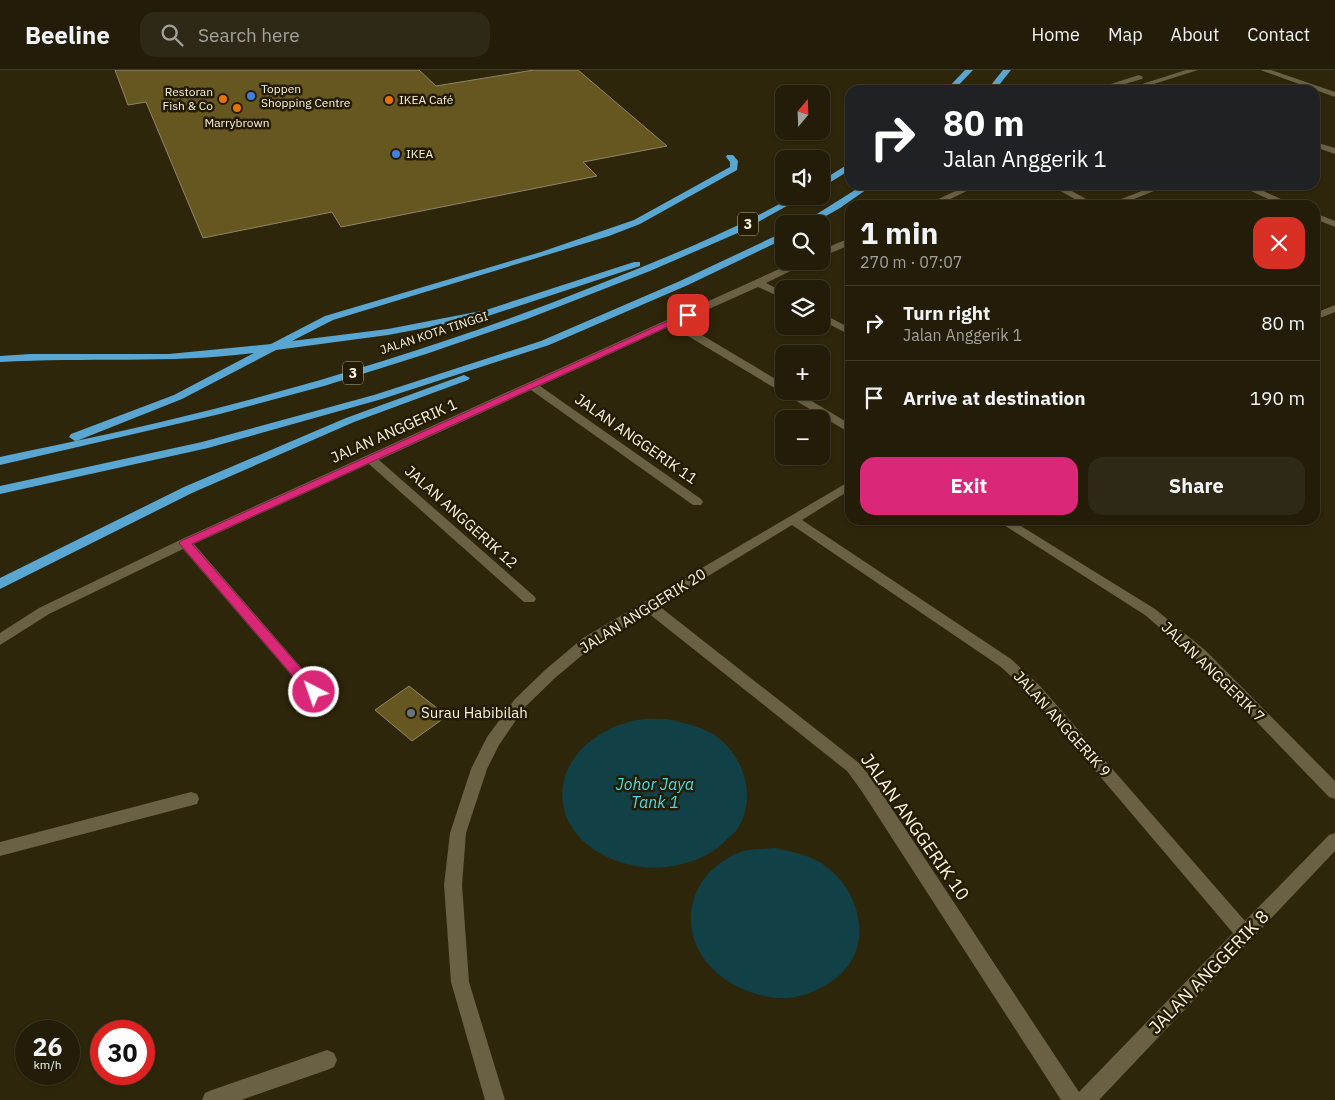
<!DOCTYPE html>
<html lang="en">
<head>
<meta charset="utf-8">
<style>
	body { margin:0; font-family:"IBM Plex Sans",sans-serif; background:#2e2916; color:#f1f3f6; height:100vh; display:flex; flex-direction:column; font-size:19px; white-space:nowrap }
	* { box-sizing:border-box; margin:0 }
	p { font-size:16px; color:#a2a19c }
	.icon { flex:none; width:28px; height:28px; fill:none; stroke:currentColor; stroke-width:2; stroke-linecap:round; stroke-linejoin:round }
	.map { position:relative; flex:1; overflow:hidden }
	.sheet { position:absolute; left:845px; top:130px; width:475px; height:325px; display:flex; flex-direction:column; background:#221c08; border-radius:15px; box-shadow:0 1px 4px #0004,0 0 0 1px #3f3a29 }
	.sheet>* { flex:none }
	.guide { position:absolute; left:845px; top:15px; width:475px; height:105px; border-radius:15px; box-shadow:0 1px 4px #0004,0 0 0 1px #3f3a29; background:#202124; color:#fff; overflow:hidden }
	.needle { width:32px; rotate:19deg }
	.buttons { position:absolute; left:775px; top:15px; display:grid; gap:10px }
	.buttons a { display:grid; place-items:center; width:55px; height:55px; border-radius:10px; background:#221c08; box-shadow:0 1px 4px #0004,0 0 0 1px #3f3a29; font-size:25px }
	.speed { position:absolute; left:15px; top:950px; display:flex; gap:10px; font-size:25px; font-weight:700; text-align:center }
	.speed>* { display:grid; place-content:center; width:65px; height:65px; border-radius:50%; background:#221c08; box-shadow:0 1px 4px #0004,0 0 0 1px #3f3a29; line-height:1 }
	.speed small { font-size:12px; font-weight:400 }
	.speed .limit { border:8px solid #d22; background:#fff; color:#111 }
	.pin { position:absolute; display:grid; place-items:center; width:42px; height:42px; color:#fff; margin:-21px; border-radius:10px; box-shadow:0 2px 8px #0006 }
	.me { position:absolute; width:55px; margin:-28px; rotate:319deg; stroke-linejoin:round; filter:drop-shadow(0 0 4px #0008) }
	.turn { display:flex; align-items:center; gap:18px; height:105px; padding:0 15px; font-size:22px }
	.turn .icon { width:65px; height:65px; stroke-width:2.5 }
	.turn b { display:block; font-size:35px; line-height:42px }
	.round { display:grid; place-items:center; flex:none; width:52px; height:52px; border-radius:15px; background:#2e2916 }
	.overview { display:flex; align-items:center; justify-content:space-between; height:85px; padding:0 15px }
	h1 { font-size:30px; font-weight:700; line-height:38px }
	.action { display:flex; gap:10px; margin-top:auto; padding:10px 15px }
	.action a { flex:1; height:58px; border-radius:15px; background:#db2777; color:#fff; font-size:20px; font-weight:700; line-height:58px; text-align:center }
	.action a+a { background:#2e2916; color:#f1f3f6 }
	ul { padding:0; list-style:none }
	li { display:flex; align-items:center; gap:15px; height:75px; padding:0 15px; border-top:1px solid #3f3a29 }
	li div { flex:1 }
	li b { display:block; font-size:19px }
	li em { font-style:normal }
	header { display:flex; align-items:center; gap:30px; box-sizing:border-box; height:70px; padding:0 25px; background:#221c08; border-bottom:1px solid #3f3a29 }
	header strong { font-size:24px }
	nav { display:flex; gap:28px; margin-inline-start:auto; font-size:18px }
	.search { width:350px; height:45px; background:#2e2916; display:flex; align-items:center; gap:12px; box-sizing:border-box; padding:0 18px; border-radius:15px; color:#a2a19c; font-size:19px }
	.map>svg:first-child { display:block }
	.water { fill:#114046 }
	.building { fill:#665620; stroke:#908668 }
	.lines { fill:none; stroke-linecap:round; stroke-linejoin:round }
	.minor { fill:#6a6144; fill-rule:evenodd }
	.trunk { fill:#59a6d2; fill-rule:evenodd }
	.route { fill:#db2777; stroke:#8e194d }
	.shop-dot { fill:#3f7fe0; stroke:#241c02; stroke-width:2 }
	.food-dot { fill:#e8710a; stroke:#241c02; stroke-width:2 }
	.worship-dot { fill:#6b7280; stroke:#241c02; stroke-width:2 }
	.labels { text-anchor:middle; stroke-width:5; stroke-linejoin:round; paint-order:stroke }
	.far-poi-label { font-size:12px; fill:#f8f3e3; stroke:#241c02; text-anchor:start }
	.far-street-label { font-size:12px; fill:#f8f3e3; stroke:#241c02 }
	.shield { fill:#241c02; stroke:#b8b2a0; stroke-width:1 }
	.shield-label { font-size:14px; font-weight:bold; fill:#f8f3e3 }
	.street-label { font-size:15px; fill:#f8f3e3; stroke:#241c02 }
	.poi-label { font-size:15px; fill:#f8f3e3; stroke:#241c02; text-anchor:start }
	.water-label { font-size:16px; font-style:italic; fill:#49dbf0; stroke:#241c02 }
	.near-street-label { font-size:18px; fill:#f8f3e3; stroke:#241c02 }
</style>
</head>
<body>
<header>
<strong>Beeline</strong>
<div class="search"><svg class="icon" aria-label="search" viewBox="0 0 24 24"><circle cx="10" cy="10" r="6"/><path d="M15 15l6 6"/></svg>Search here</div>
<nav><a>Home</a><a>Map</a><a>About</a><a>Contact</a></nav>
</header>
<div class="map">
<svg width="1335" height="1030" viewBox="0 0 1335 1030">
	<rect width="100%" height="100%" fill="#2e260a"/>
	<path class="water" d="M667,649c18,4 38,8 53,20 26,22 37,62 16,92 -4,4 -10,9 -14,13 -15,14 -35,20 -55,23 -39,5 -93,-16 -103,-58 -11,-47 32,-81 73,-89 9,-2 20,-1 30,-1z
		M775,778c18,4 38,7 53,20 37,29 46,88 1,115 -12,8 -27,14 -42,15 -48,1 -100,-34 -96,-85 2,-17 9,-32 21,-43 10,-9 23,-18 36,-20 9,-1 18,-1 27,-2z"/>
	<path class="building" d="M115,0h304l17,16 98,-16h44l89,76 -84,16 14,14 -256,51 -9,-15 -129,26 -57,-136 -18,3z
		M409,616l38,30 -35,25 -37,-31z"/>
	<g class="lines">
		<path class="minor" d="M1186,0h12l-63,20h-12z
			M1260,0h11l64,22v5z
			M1139,5l4,2 -1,2 -38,11h-12z
			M1315,72l20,6v6l-20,-7z
			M968,115h11l-41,20h-12z
			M1050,115h11l36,20h-12z
			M1157,115h12l-50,20h-13z
			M1238,115h12l44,20h-13z
			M1315,143l20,8v6l-20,-8z
			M850,168v7l-29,12v-7z
			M797,191h14l-45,22 18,9v7l-26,-12 -78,35 104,62v7h11l55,33v9l-179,-107 -131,60 161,113 2,3 -2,3h-8l-162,-115 -152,70 155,136 2,3 -2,3h-10l-155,-138 -175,80 125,144 3,4 -3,4 -5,2 -5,-2 -126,-147 -134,65 -49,31v-12l39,-25 141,-68z
			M1335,235v7l-20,8v-7z
			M821,243l29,15v7l-29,-15z
			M850,411v9l-48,30 209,139 29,27 205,235 84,-86 6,-2v18l-236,249h-38l-200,-310 -14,-19 -199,-158 -55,33 -38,32 -30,29 -26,38 -12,24 -21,64 -4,52 7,97 36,118h-20l-34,-118 -7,-97 6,-52 21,-64 16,-32 28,-38 30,-29 38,-32zM792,455l209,142 29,27 203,239 -154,159 -206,-312 -14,-17 -200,-157z
			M996,450h15l144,89 50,41 130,131v18l-6,-2 -134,-139 -50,-43z
			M191,722l6,2 2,5 -2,5 -197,52v-14z
			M327,980l7,3 3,7 -3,7 -7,3 -86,30h-39l3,-7 7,-3z"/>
		<path class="trunk" d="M965,0h8l-19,20h-8z
			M1003,0h8l-16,20h-8z
			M727,85h6l5,6 -1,9 -97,54 -31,12 -276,84 -41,21 96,-12 98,-19 148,-48h6v4l-152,50 -100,19 -112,15 -94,49 -103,41 -4,1 -6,-4 2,-3 103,-39 80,-42c-85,11 -169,4 -254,9v-6l30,-2h139l102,-10 54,-28 216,-64 93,-32 96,-53v-5l-4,-5z
			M850,93v7l-29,18v-7z
			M863,115h10l-33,23 -28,16h-11z
			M794,126h11l-65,36 -90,39 -123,48 -101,35 -102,32 -104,28 -220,51v-8c71,-15 143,-30 214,-48 132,-34 262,-75 388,-126 65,-26 131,-52 192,-87z
			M784,162v7l-96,46 -139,60 -167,54 -174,49 -208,46v-8l202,-44 172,-47 167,-54 139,-60z
			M464,305l6,3 -2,2 -114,42 -162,71 -192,96v-11l184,-91 162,-69z"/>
	</g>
	<path class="route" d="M688,242l3,1v3l-499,228 127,145 2,3 -2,4h-9l-131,-153 2,-2z"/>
	<g class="shop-dot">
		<circle cx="251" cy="26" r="5"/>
		<circle cx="396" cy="84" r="5"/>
	</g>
	<g class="food-dot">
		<circle cx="223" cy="29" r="5"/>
		<circle cx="389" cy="30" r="5"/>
		<circle cx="237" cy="38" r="5"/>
	</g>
	<circle class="worship-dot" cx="411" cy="643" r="5"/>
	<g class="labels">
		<g class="far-poi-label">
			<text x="261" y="23">Toppen<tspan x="261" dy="14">Shopping Centre</tspan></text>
			<text x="213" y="26" text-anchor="end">Restoran<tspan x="213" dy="14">Fish &amp; Co</tspan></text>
			<text x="399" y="34">IKEA Café</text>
			<text x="237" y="57" text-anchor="middle">Marrybrown</text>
			<text x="406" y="88">IKEA</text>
		</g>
		<g class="far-street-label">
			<text transform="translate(434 263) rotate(-18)" y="4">JALAN KOTA TINGGI</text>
		</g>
		<g class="shield">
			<rect x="738" y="142.5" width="20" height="23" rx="4"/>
			<rect x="343" y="291.5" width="20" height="23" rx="4"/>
		</g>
		<g class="shield-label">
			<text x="748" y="159">3</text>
			<text x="353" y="308">3</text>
		</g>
		<g class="street-label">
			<text transform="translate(394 361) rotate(-24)" y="5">JALAN ANGGERIK 1</text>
			<text transform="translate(636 369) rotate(35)" y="5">JALAN ANGGERIK 11</text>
			<text transform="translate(461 447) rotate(42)" y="5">JALAN ANGGERIK 12</text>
			<text transform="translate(643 541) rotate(-32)" y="5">JALAN ANGGERIK 20</text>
			<text transform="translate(1213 602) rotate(44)" y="5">JALAN ANGGERIK 7</text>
			<text transform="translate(1062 654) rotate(48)" y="5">JALAN ANGGERIK 9</text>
		</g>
		<g class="poi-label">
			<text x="421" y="648">Surau Habibilah</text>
		</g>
		<g class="water-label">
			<text x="655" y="720">Johor Jaya<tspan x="655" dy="18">Tank 1</tspan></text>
		</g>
		<g class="near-street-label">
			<text transform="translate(915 757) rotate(55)" y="6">JALAN ANGGERIK 10</text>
			<text transform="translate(1209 902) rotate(-46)" y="6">JALAN ANGGERIK 8</text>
		</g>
	</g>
</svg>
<div class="buttons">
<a><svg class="needle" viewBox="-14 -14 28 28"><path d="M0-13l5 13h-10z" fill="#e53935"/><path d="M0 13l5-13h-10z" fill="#a2a19c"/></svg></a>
<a><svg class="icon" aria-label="sound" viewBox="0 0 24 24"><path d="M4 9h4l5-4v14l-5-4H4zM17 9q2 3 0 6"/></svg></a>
<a><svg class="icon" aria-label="search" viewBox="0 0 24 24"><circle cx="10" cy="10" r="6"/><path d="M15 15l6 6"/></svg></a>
<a><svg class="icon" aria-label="layers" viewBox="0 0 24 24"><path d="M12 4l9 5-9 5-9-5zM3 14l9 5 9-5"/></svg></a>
<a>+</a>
<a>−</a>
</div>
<div class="speed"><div>26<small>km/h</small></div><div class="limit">30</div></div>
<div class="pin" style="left:688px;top:245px;background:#d93025"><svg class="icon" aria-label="arrive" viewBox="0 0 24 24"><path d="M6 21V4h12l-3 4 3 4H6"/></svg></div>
<svg class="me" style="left:314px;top:622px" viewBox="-20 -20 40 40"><circle r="17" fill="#db2777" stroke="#fff" stroke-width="3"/><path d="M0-11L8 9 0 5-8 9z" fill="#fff"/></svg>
<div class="guide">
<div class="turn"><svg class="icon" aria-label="right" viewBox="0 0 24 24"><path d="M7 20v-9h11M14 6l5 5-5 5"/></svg><div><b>80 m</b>Jalan Anggerik 1</div></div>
</div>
<section class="sheet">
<div class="overview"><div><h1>1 min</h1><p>270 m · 07:07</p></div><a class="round" style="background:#d93025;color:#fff"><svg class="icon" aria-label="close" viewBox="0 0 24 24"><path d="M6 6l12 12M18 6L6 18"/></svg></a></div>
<ul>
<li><svg class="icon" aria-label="right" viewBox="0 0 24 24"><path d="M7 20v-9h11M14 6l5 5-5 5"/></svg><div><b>Turn right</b><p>Jalan Anggerik 1</p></div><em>80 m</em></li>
<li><svg class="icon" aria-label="arrive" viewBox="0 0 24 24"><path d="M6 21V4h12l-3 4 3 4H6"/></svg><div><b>Arrive at destination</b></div><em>190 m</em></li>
</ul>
<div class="action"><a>Exit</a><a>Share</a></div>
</section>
</div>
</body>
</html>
